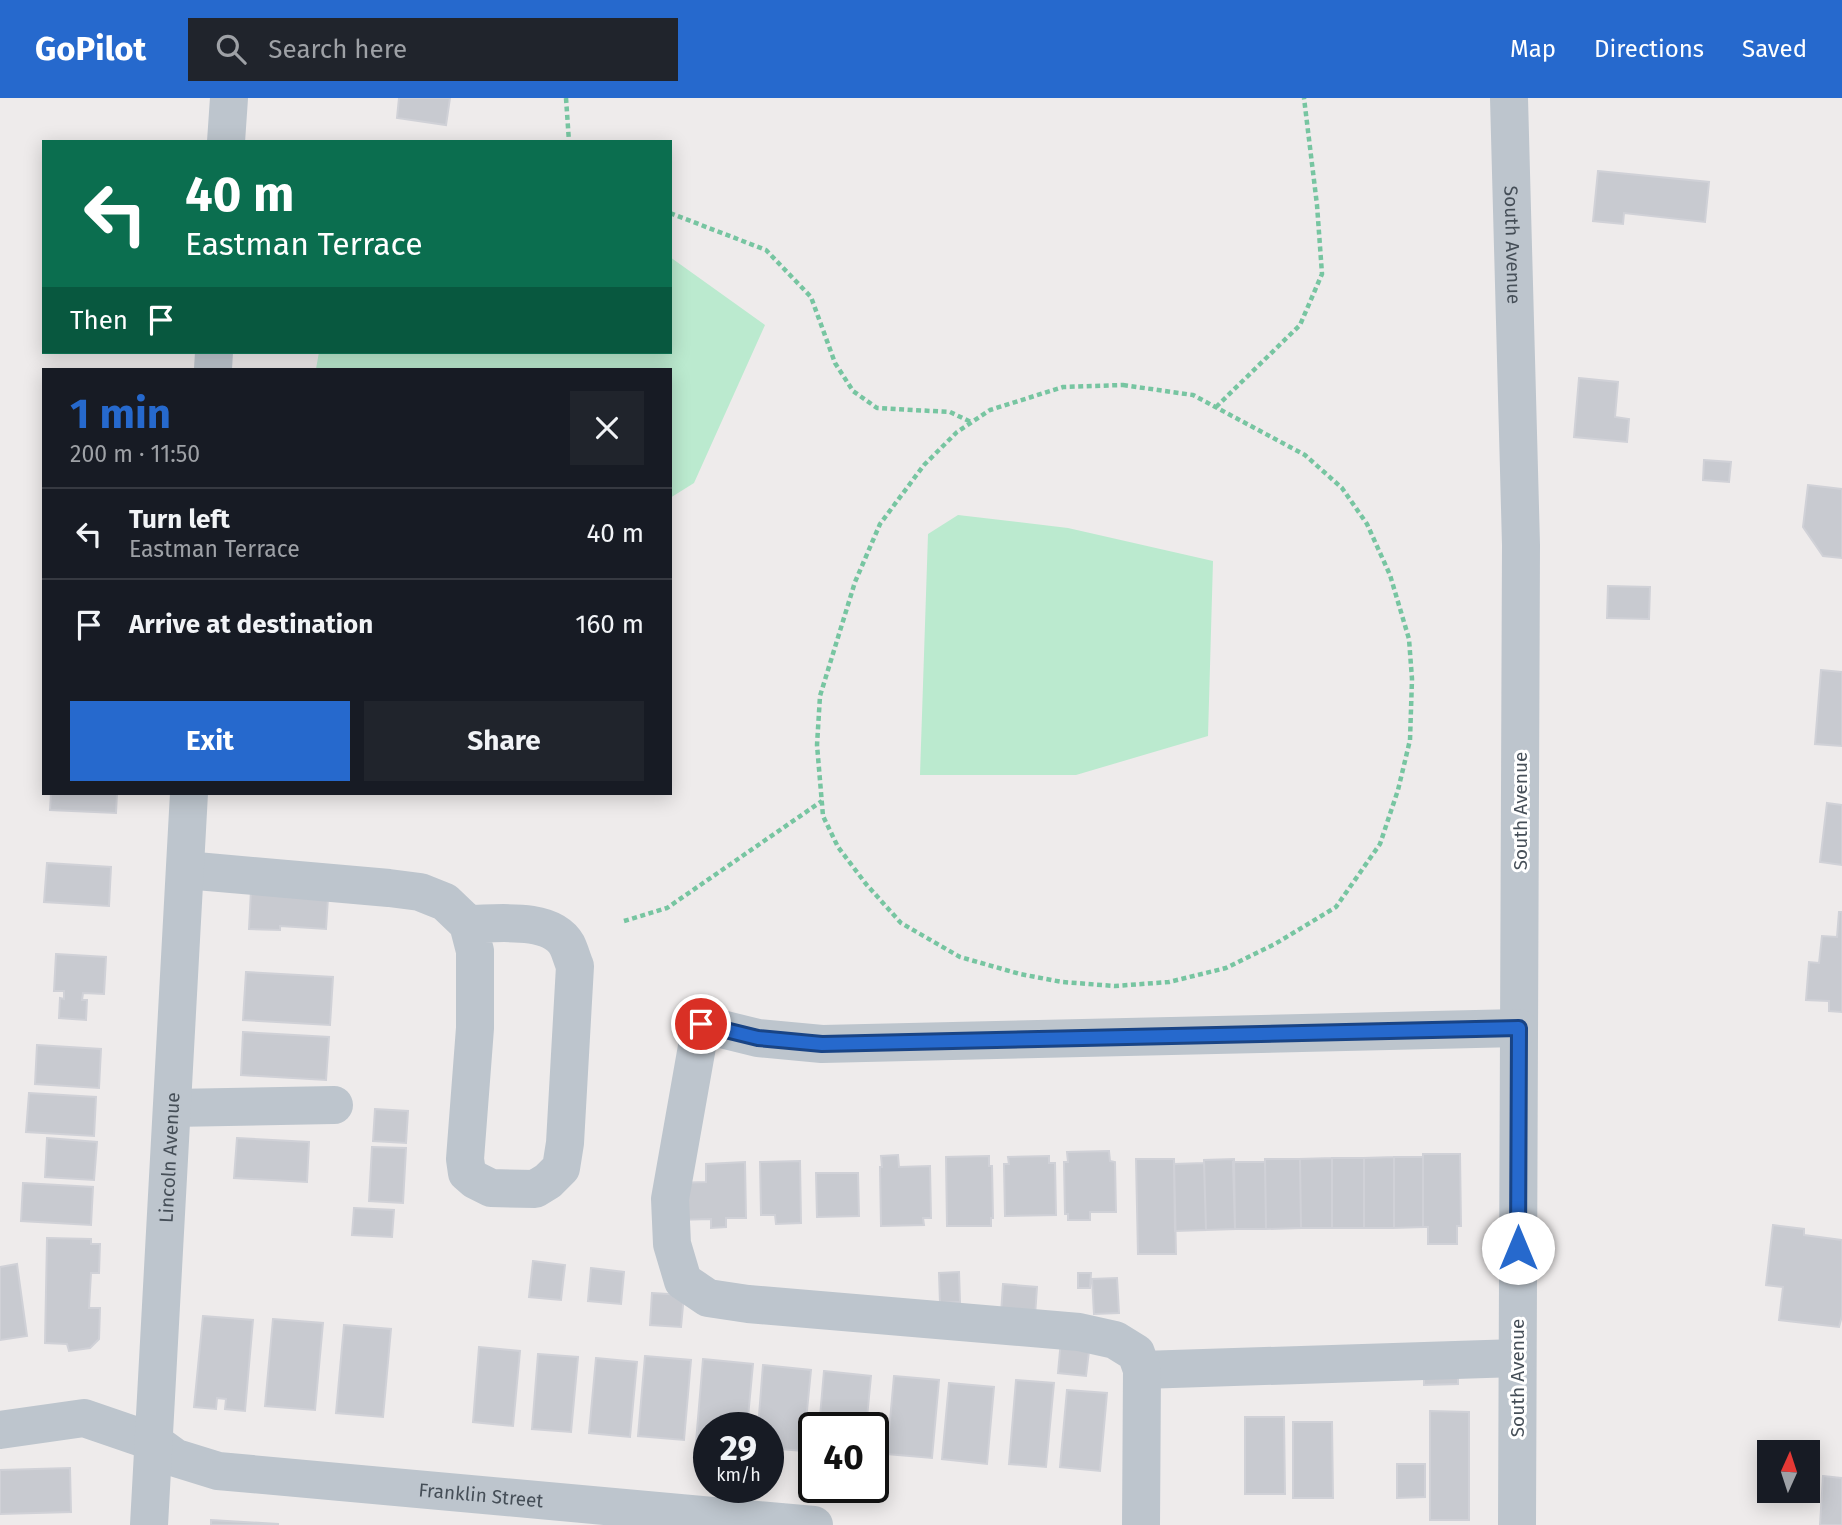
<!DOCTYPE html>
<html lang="en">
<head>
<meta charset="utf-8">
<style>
	body { margin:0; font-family:"Fira Sans",sans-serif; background:#20242c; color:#f1f3f6; height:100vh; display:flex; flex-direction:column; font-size:26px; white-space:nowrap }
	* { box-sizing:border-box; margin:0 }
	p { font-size:23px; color:#9ea1a6 }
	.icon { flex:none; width:38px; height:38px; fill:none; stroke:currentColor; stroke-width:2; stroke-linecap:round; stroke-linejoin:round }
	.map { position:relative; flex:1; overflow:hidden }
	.panel { position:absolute; left:42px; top:270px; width:630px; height:427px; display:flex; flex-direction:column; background:#171b24; border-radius:0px; box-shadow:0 4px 18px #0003 }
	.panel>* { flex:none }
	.guide { position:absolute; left:42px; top:42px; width:630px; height:214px; border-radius:0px; box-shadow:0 4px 18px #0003; background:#0b6e4f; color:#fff; overflow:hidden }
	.needle { width:46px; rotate:3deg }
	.fabs { position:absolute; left:1757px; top:1342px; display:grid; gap:14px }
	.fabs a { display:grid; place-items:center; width:63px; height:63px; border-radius:0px; background:#171b24; box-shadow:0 4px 18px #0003; font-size:35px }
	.speed { position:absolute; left:693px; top:1314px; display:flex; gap:14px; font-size:35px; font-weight:700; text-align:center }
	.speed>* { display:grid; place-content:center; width:91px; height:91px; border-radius:50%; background:#171b24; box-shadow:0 4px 18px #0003; line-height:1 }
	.speed small { font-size:18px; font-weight:400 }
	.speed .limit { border:4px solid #111; border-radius:10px; background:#fff; color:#111 }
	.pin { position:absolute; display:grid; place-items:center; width:60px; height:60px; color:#fff; margin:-30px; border:4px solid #fff; border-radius:50%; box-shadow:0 2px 7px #0007 }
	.me { position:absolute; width:77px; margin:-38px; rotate:0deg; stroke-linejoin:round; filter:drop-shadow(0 0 5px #0008) }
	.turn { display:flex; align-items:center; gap:24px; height:147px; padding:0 28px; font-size:32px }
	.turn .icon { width:91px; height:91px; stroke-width:2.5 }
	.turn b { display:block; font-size:49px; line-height:60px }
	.then { display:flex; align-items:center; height:66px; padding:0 28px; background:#0003; gap:14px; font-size:26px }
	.round { display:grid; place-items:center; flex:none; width:74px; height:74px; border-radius:0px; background:#20242c }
	.head { display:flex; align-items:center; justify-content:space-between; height:119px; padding:0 28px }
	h1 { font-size:42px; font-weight:700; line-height:52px; color:#2669cd }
	.button { display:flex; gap:14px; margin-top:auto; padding:14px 28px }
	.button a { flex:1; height:80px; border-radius:0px; background:#2669cd; color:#fff; font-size:28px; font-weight:700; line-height:80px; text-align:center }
	.button a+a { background:#20242c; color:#f1f3f6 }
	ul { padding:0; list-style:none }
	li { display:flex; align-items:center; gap:21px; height:91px; padding:0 28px; border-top:2px solid #363941 }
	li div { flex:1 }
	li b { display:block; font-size:26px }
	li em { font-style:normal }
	header { display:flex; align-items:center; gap:42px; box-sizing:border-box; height:98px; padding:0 35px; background:#2669cd; color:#fff }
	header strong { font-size:33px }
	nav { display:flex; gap:38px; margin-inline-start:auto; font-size:24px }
	.search { width:490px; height:63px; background:#20242c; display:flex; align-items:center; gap:18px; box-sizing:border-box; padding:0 24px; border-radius:0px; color:#9ea1a6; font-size:26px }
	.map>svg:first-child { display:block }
	.green { fill:#bbeacf }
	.building { fill:#c8cad0; stroke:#d0d1d7; stroke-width:2 }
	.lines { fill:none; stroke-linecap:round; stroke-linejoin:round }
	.path { stroke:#77c5a1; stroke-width:4.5; stroke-dasharray:5 3.5; stroke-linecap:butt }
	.minor { stroke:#bdc5cd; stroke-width:38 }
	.route-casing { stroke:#194485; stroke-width:18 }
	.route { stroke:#2669cd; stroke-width:12 }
	.labels { text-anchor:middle; stroke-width:6; stroke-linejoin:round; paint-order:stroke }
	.street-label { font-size:19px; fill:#454e57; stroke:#fff }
</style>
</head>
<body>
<header>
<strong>GoPilot</strong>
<div class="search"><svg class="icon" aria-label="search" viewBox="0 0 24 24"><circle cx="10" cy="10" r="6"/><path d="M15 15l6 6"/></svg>Search here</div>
<nav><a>Map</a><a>Directions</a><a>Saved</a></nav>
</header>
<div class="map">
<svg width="1842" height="1427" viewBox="0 0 1842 1427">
	<rect width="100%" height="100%" fill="#eeebeb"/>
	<path class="green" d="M670,159l95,68 -71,158 -24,15v-129h-354l3,-17h351z
		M958,417l110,13 145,33 -5,175 -132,39h-156l8,-241z"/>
	<path class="building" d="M399,0h51l-4,27 -49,-7z
		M1598,73l111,11 -4,40 -81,-9 -1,11 -30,-3z
		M1579,280l39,4 -3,35 14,2 -2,23 -53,-5z
		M1704,362l27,2 -2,20 -26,-2z
		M1808,387l34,4v69l-19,-2 -20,-29z
		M1608,488l42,1 -1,32 -42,-1z
		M1821,572l21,2v74l-27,-2z
		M51,695h66l-1,20 -66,-3z
		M1827,705l15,2v60l-22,-3z
		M47,765l64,4 -2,39 -65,-4z
		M251,792l77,8 -2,31 -46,-3v4l-31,-1z
		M1839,814h3v100l-13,-1v-10l-23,-1 3,-38 10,1 3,-27 15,1z
		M56,856l50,3 -2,37 -21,-1 -1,7h5l-1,20 -27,-2 1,-20 4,1v-8h-10z
		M246,874l87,5 -3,48 -87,-5z
		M243,934l86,5 -3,43 -85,-5z
		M37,947l64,4 -2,39 -64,-4z
		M29,995l67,4 -2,39 -68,-4z
		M375,1011l33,2 -2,32 -33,-2z
		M47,1040l50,4 -3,38 -49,-3z
		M237,1040l72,4 -2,40 -73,-4z
		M372,1049l34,1 -3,55 -34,-2z
		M1109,1053l1,10 5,1 1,50h-26v8h-22v-6h-3l-1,-52h4l-1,-10z
		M1423,1056h37l1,72h-4v18h-29v-17h-5z
		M898,1057l1,12 31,-1 1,52h-8l1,7 -43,1 -1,-59h2l-1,-11z
		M989,1058v10h3l1,52h-2v8h-44l-1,-69z
		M1049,1058v7h6l1,52 -51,1 -1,-52h5l-1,-7z
		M1394,1059h29v70l-29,1z
		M1394,1059v71h-30v-70z
		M1332,1060h32v70h-32z
		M1332,1060v70h-31l-1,-69z
		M1136,1061h38l2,95h-38z
		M1234,1061l1,70 -29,1 -2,-70z
		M1265,1061h35l1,69 -35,1z
		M800,1063l1,62 -25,1 -1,-9h-14l-1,-53z
		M745,1064l1,56h-20v9l-15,1v-9l-36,1 -1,-37 32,-1v-18z
		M1233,1064h32l1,67h-31z
		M1204,1065l2,67 -31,1 -1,-67z
		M816,1075h42l1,43 -42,1z
		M23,1085l70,4 -2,38 -70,-4z
		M354,1110l40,2 -2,27 -40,-2z
		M1773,1127l31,4v6l38,5v76l-3,11 -60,-7 4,-33 -17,-2z
		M47,1140l44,1v5h9l-1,29h-8l-2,35h11l-1,31 -9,9 -21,3 -2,-7 -22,-1z
		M533,1163l32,4 -4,35 -32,-3z
		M17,1166l10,72 -27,4v-73z
		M591,1170l33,4 -3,32 -33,-3z
		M959,1174l1,30 -20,1 -1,-30z
		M1078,1175h13l-1,15h-12z
		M1117,1180l2,35 -25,1 -2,-35z
		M1003,1186l34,3 -2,29 -34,-2z
		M652,1195l32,2 -3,32 -31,-2z
		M203,1218l50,4 -8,91 -20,-2 1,-10 -9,-1 -1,11 -22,-2z
		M273,1221l50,4 -8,87 -50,-4z
		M344,1227l47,4 -8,88 -47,-4z
		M1061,1242l29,3 -4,33 -28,-3z
		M479,1249l41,4 -7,75 -40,-4z
		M538,1256l40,3 -7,75 -39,-3z
		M645,1258l46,4 -7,80 -46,-4z
		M596,1260l41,4 -7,75 -41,-4z
		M703,1261l50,5 -6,64h-38v15l-13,-1z
		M763,1267l48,5 -8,81 -35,-3v-20h-10z
		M1458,1267v19l-34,1v-8z
		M824,1273l47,5 -5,52h-47z
		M894,1278l45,4 -7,78 -45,-4z
		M1016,1282l38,3 -8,84 -37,-3z
		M949,1285l45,4 -7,77 -45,-5z
		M1067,1292l40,3 -7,78 -40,-4z
		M1430,1313l39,1v108h-39z
		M1245,1319h39l1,77h-40z
		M1293,1324h39l1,76h-40z
		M1397,1366h28v33l-28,1z
		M70,1370l1,44 -71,2v-44z
		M1823,1378l19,2v47h-22z
		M211,1422l67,4v1h-67z"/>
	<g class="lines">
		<path class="path" d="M566,0l3,44
			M670,115l96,37 45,47 24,66 18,28 24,17 73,4 21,10
			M1123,287l70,10 112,60 37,33 25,36 23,51 19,64 3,40 -2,61 -12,50 -18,54 -44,63 -61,37 -49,24 -57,14 -54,4 -53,-4 -42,-8 -60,-17 -59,-34 -35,-39 -28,-37 -15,-31 -6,-71 3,-49 35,-114 25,-58 44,-59 33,-33 33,-22 73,-23z
			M1216,309l84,-82 22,-51 -5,-69 -13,-107
			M624,823l43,-13 155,-107"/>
		<g class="minor">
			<path id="s1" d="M1509,0l12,447 -4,980"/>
			<path d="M226,44l3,-44"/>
			<path d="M213,271l1,-17"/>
			<path d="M185,772l204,18 31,4 25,10 23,22 7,27v77l-10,131 2,14 8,7 16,8 44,1 13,-8 13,-13 4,-25 10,-177c-3,-7 -5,-15 -8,-21 -16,-29 -71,-21 -99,-21"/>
			<path d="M172,1010l162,-3"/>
			<path d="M1142,1272l375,-12"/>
			<path id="s2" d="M0,1332l84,-12 70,24 22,16 42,13 596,54"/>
			<path id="s3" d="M149,1427l40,-732"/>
			<path d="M1141,1427l1,-155 -6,-17 -21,-13 -36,-8 -331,-28 -40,-6 -25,-17 -11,-37 -2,-45 31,-175 57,14 64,6 697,-16"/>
		</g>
	</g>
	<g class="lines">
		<g class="route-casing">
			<path id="route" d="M701,926l57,14 64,6 697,-16 -1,220"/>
		</g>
		<use href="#route" class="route"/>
	</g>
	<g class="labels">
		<g class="street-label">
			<text dy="7" stroke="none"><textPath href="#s1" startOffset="147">South Avenue</textPath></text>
			<text transform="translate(1520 713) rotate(-90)" y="7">South Avenue</text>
			<text dy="7" stroke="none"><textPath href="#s3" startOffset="368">Lincoln Avenue</textPath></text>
			<text transform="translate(1517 1280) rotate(-90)" y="7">South Avenue</text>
			<text dy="7" stroke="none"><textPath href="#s2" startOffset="494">Franklin Street</textPath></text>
		</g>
	</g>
</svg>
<div class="fabs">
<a><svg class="needle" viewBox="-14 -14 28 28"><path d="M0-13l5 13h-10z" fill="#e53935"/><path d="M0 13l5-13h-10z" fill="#9ea1a6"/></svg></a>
</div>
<div class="speed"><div>29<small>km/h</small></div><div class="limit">40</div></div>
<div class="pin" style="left:701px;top:926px;background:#d93025"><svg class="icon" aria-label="arrive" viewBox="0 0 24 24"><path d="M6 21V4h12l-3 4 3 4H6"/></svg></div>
<svg class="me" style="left:1518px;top:1150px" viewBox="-20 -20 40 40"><circle r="19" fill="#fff"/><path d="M0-13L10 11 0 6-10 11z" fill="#2669cd"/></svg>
<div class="guide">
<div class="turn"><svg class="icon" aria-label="left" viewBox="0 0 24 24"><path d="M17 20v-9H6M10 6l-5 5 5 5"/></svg><div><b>40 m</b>Eastman Terrace</div></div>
<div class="then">Then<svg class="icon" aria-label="arrive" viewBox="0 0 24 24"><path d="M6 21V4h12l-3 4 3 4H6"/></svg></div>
</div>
<section class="panel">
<div class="head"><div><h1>1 min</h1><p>200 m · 11:50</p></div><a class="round"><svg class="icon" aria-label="close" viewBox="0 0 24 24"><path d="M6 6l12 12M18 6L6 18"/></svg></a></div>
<ul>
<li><svg class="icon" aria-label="left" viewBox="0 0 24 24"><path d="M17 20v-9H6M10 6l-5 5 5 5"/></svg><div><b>Turn left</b><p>Eastman Terrace</p></div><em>40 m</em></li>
<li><svg class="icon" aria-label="arrive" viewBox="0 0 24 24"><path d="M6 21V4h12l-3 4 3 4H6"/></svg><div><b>Arrive at destination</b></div><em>160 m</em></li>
</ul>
<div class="button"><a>Exit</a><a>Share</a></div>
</section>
</div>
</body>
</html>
